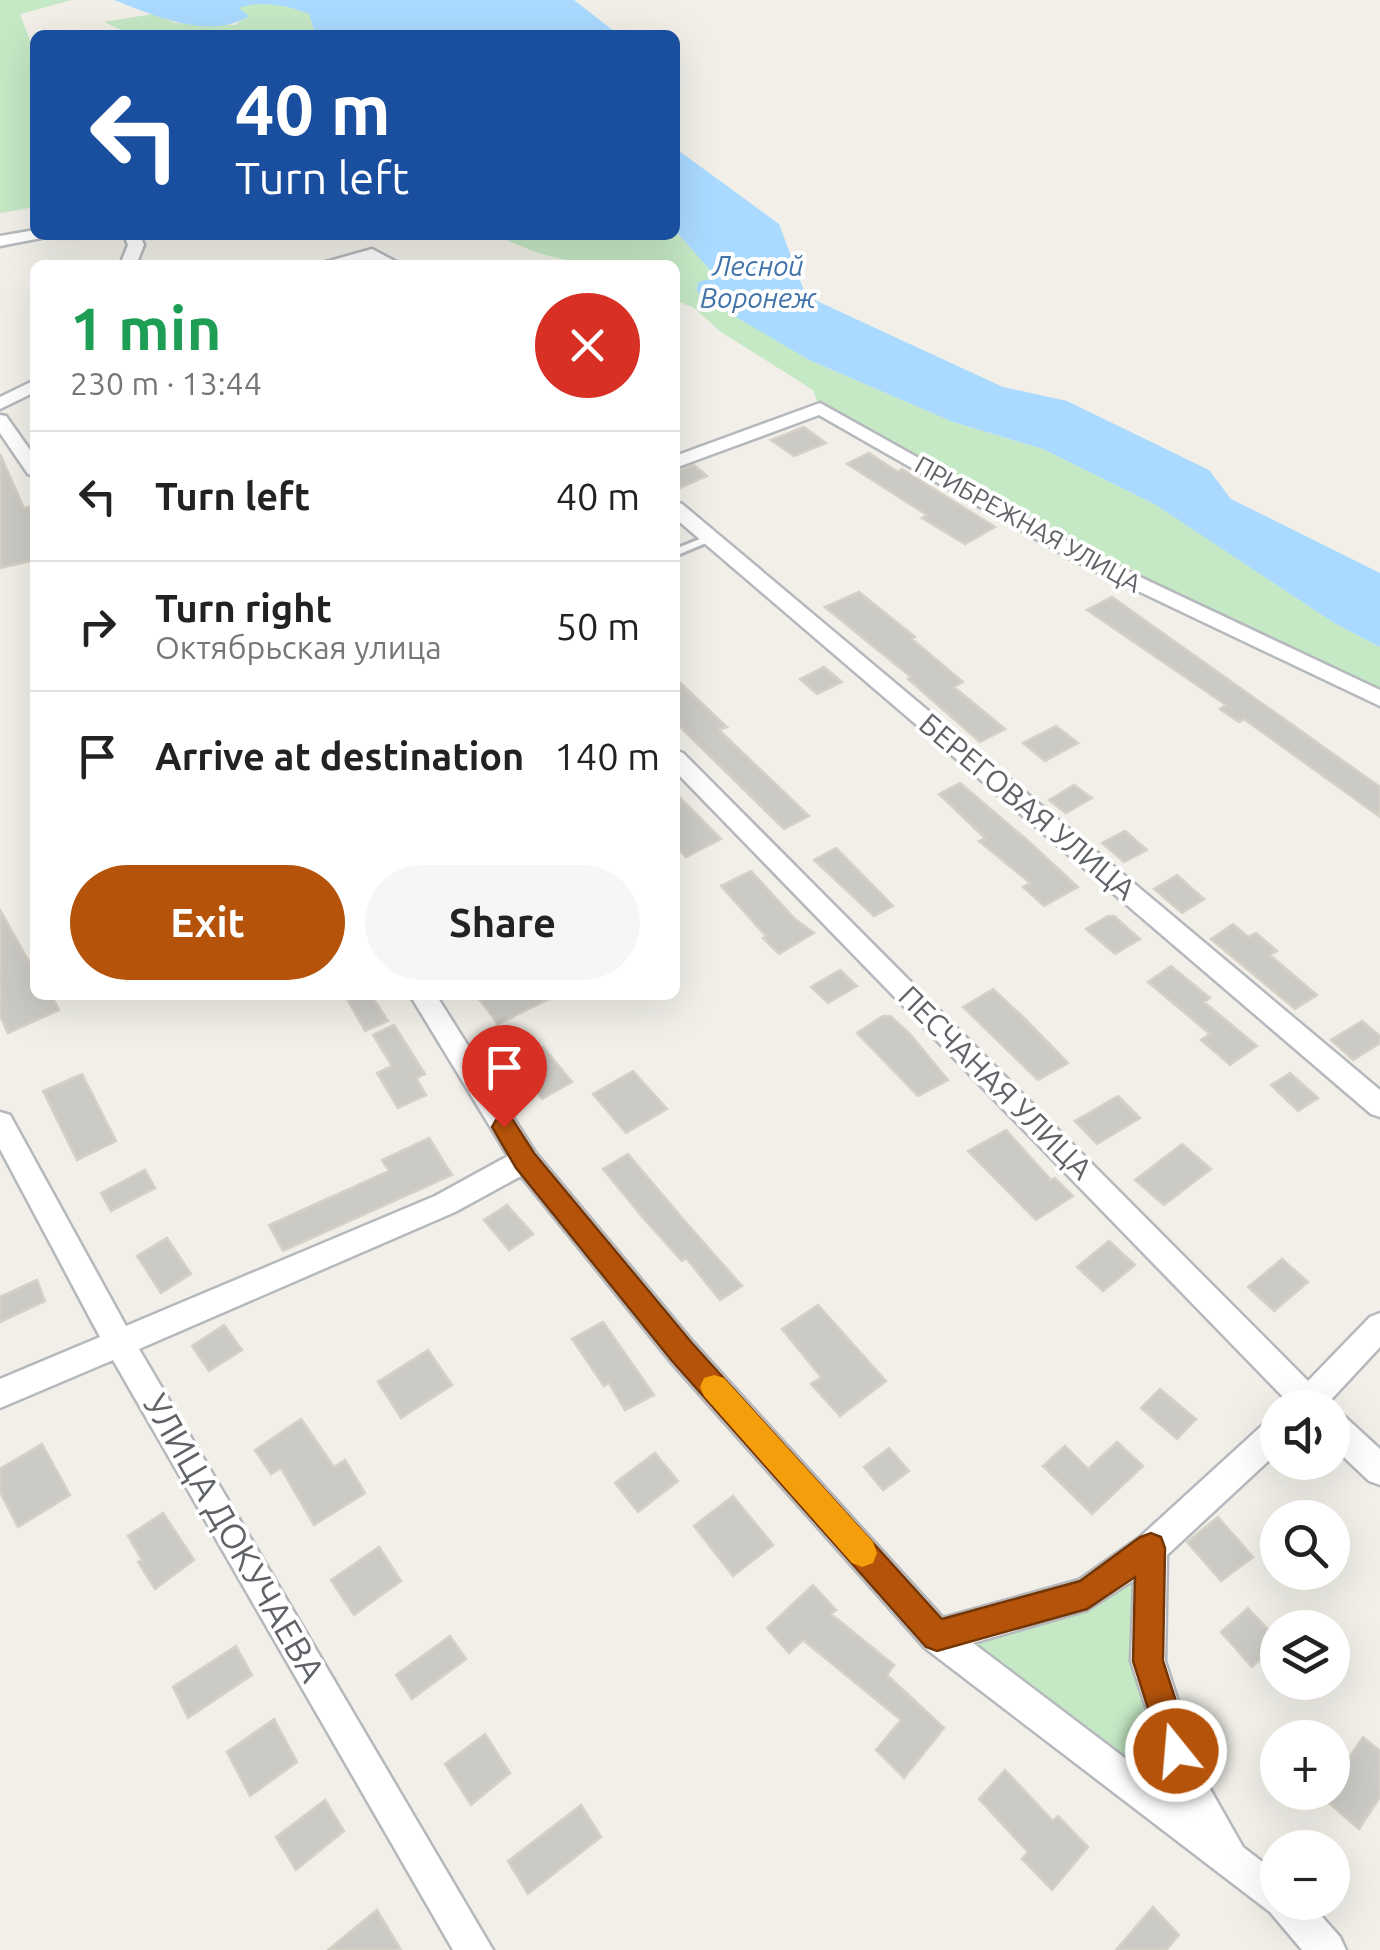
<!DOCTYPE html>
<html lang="en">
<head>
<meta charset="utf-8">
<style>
	body { margin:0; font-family:Ubuntu,sans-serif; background:#f6f6f6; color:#222; height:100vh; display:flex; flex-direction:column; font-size:38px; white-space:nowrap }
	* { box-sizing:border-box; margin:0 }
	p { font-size:32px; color:#767676 }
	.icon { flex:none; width:55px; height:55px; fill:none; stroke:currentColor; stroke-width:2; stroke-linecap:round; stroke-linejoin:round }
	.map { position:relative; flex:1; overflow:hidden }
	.panel { position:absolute; left:30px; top:260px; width:650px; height:740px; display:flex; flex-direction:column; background:#fff; border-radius:15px; box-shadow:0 10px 40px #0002 }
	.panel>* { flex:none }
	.banner { position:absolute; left:30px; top:30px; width:650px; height:210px; border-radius:15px; box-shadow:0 10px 40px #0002; background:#1a4fa0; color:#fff; overflow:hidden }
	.tools { position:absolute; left:1260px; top:1390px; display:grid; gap:20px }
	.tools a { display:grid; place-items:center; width:90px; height:90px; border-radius:50%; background:#fff; box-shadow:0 10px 40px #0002; font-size:50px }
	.pin { position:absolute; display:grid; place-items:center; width:85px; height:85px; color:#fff; margin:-102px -42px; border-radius:50% 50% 50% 0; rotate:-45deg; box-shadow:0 0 10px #0007 }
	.pin .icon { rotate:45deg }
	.me { position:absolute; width:110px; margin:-55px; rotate:343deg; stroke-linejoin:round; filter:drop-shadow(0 0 8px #0008) }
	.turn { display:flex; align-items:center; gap:35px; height:210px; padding:0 40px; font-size:45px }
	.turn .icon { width:130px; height:130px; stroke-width:2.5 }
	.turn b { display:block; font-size:70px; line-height:85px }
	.round { display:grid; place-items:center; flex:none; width:105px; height:105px; border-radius:52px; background:#f6f6f6 }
	.head { display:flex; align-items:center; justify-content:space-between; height:170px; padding:0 40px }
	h1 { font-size:60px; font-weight:700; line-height:75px; color:#1e9e55 }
	.primary-button { display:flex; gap:20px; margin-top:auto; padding:20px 40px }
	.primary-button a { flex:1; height:115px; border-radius:60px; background:#b45309; color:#fff; font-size:40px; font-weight:700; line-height:115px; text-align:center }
	.primary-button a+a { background:#f6f6f6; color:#222 }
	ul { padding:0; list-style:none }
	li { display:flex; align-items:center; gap:30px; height:130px; padding:0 40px; border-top:2px solid #e0e0e0 }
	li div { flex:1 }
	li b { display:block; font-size:38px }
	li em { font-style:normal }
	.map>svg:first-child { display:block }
	.green { fill:#c5e8c5 }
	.water { fill:#aadaff }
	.building { fill:#cccac5; stroke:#d6d1c6; stroke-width:2.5 }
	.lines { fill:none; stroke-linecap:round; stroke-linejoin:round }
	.service-casing { stroke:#b5b8bc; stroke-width:6 }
	.minor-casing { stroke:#b5b8bc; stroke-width:5 }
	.service { fill:#fff; fill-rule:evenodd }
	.minor { fill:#fff; fill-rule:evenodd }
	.route { fill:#b45309; stroke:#753606; stroke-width:2.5 }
	.slow { fill:#f59e0b }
	.labels { text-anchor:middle; stroke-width:8; stroke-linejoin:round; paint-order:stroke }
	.far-street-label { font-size:25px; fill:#5f6368; stroke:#fff }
	.far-water-label { font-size:28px; font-style:italic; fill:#4174aa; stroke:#fff }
	.street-label { font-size:30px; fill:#5f6368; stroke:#fff }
	.near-street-label { font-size:35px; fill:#5f6368; stroke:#fff }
</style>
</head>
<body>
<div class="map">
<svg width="1380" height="1950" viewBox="0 0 1380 1950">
	<rect width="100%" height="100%" fill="#f1efe8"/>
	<path class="green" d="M0,0h72l-52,14 15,40v153l-35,6z
		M248,1l31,1 30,12 5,16 7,5h-189l-28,-13 49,-8 23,9 59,2 13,-10 -10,-7z
		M675,230l42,48 -20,13 112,69 144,62 90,27 113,56 178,118 46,24v52l-186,-86 -374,-205 -7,-18 -92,-58 -27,-24 -19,-8v-35c-72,0 -112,4 -178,-30h178z
		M1151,1548l-3,113 86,203 -297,-228 150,-42z"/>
	<path class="water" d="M114,0h460l45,35h-298l-7,-5 -5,-16c-22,-9 -49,-14 -70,-6l10,8c-39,25 -96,-1 -135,-16z
		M675,148l104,76 27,72 197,91 64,14 142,69 22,29 149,74v74l-46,-24 -178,-118 -113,-56 -90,-27 -144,-62 -105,-62 -7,-7 1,-9 18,-5 -41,-47z"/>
	<path class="building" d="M804,427l22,16 -32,13 -23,-16z
		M869,453l29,19 4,-3 93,58 -30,17 -43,-26 5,-3 -80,-51z
		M0,454l24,54 5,-1 6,14v39l-35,8z
		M694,465l13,11 -32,14v-19z
		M859,592l56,45 -3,2 51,43 -9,5 51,42 -25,13 -72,-63 3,-2 -86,-70z
		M1112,597l268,190v30l-136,-98 -5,3 -19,-13 6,-4 -139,-95z
		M824,667l18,15 -25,12 -17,-15z
		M675,678l52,49 -8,3 90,86 -25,13 -109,-107z
		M1056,726l22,17 -33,18 -22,-18z
		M960,783l67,57 51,47 -34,19 -21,-19 7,-4 -51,-42 6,-3 -46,-44z
		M1074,785l18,13 -26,15 -17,-13z
		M675,793l46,46 -35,18 -11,-11z
		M1125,831l22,19 -23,12 -22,-19z
		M836,848l57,58 -19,10 -60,-56z
		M751,871l44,48 19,14 -35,21 -16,-16 3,-2 -45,-50z
		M1177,875l27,24 -22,14 -28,-24z
		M0,910l35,62v23h16l8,15 -51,23 -8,-17z
		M1108,916h6l26,23 -25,15 -29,-25z
		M1233,924l15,13 8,-4 21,18 -7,4 47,40 -22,14 -84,-70z
		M1171,966l39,32 -6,4 53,44 -27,19 -29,-25 9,-6 -62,-52z
		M840,970l17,16 -29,17 -17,-16z
		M993,989l31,29 44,45 -30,17 -75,-73z
		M345,995h26l17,26 -23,10z
		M476,995h81l-59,29z
		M883,1016h7l20,18 38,46 -30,16 -61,-63z
		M1362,1021l18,15v7l-27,17 -22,-20z
		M394,1025l31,49 -9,4 10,17 -28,13 -21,-35 15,-7 -19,-31z
		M543,1047l29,35 -30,17 -28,-36z
		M633,1071l34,38 -41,24 -33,-39z
		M1290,1073l28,25 -20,13 -27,-26z
		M82,1074l34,67 -39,19 -34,-69z
		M1118,1096l22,22 -43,26 -22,-23z
		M1006,1130l45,50 4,-2 18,18 -37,24 -68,-69z
		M429,1138l23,37 -169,76 -14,-26 120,-54 -7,-11z
		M1182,1144l29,25 -47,36 -29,-25z
		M628,1154l55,65 59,67 -22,14 -34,-42 -4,3 -38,-42 -41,-50z
		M145,1170l10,18 -44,23 -10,-18z
		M507,1205l26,29 -24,16 -25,-30z
		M167,1238l24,36 -30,19 -24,-37z
		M1109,1241l26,24 -32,26 -26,-24z
		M1282,1259l26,23 -34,29 -26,-24z
		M37,1280l8,21 -45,21v-25z
		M818,1305l68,76 -46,35 -29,-32 10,-7 -39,-48z
		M603,1322l51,73 -29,15 -16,-27 -5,3 -32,-47z
		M224,1325l18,25 -33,21 -17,-25z
		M428,1350l24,35 -51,33 -23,-36z
		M1160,1389l36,30 -19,20 -36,-31z
		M301,1419l33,48 11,-7 20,33 -51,32 -33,-57 -10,6 -16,-24z
		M1117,1442l26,24 -51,48 -49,-48 22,-20 23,23z
		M42,1444l28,51 -52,32 -18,-35v-23z
		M889,1448l20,23 -26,19 -19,-23z
		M655,1453l23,28 -40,31 -23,-29z
		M733,1496l40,49 -40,31 -39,-50z
		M163,1513l31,47 -39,29 -17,-27 4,-2 -14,-24z
		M1218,1517l35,40 -32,24 -34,-39z
		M379,1547l22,34 -47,34 -23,-35z
		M813,1585l23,25 -5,4 63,51 -7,10 57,53 -40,50 -28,-28 25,-30 -98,-80 -14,13 -22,-25z
		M1248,1608l30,32v4l-26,23 -31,-35z
		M450,1636l16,23 -54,40 -16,-24z
		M236,1646l16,29 -64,43 -15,-31z
		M274,1719l23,43 -47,34 -23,-44z
		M485,1734l25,39 -39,32 -26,-41z
		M1363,1737l17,14v46l-21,32 -37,-32 10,-5v-9z
		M1005,1770l48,51 5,-5 30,31 -36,43 -30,-31 6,-7 -49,-53z
		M325,1800l19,31 -48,39 -20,-33z
		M581,1805l20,32 -73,57 -20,-33z
		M1153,1907l26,28 -13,15h-50z
		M377,1910l24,40h-73z"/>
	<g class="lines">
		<g class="service-casing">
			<path id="service" d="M710,535l3,1v4l-38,16v-7z"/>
		</g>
		<g class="minor-casing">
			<path id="minor" d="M35,230v5h8l-2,3 -41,8v-10z
				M124,235h16l4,10 -8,20h-16l8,-20z
				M372,249l30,16c-12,0 -23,-5 -34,-5 -17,-1 -35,5 -53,5z
				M35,380v12l-35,17v-12z
				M820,403l267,149 293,138v16l-307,-146 -254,-145 -144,53v-12z
				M0,415l6,1 29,41v19l-7,-2 -28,-41z
				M675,502l7,2 698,586v27l-9,-3 -696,-596z
				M675,750l8,3 625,628 62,-64 10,-4v34l-53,57 2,4h-41l2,-4 -615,-633z
				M410,995h26l99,157 158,190 250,276 136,-38 61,-43 127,-116 11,-4v35l-111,103 -2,106 36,112 42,74 35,27v28h31l31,35 6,13h-44l-32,-38 -345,-264 -254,-286 -150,-186 -66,36 -316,137 354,601h-40l-340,-590 -113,48v-29l100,-42 -100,-188v-37l10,3 116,211 309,-130 73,-40zM1134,1580l-3,81 44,135 -202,-153 114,-33z
				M1332,1411l11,4 37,34v36l-11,-4 -37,-35z"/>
		</g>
		<use href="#service" class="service"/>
		<use href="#minor" class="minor"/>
	</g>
	<path class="route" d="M504,1117l9,3 21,33 158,190 250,276 138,-38 60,-44 11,-4 10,4 4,11 -2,113 29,90 -5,11 -11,5 -11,-5 -32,-101 2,-84 -48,32 -150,42 -11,-4 -254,-286 -156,-193 -24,-41 4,-7z"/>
	<path class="slow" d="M714,1375l10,3 149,164 4,11 -4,10 -11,4 -10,-4 -148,-167 -4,-9 4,-9z"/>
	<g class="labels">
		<g class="far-street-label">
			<text transform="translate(1028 524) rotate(29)" y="9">ПРИБРЕЖНАЯ УЛИЦА</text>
		</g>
		<g class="far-water-label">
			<text x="758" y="276">Лесной<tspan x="758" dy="32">Воронеж</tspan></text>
		</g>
		<g class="street-label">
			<text transform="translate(1027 807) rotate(40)" y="10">БЕРЕГОВАЯ УЛИЦА</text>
			<text transform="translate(995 1083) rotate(45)" y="10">ПЕСЧАНАЯ УЛИЦА</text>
		</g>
		<g class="near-street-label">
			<text transform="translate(234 1538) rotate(60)" y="12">УЛИЦА ДОКУЧАЕВА</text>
		</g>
	</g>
</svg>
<div class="tools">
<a><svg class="icon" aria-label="sound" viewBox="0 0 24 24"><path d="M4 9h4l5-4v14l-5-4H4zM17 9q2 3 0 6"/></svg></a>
<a><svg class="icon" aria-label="search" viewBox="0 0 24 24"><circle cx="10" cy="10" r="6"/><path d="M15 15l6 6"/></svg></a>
<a><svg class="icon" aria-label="layers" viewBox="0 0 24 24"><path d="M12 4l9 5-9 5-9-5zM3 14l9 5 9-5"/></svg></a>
<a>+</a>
<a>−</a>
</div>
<div class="pin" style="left:504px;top:1127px;background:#d93025"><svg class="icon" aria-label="arrive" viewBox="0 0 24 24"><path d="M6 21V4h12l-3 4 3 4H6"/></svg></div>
<svg class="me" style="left:1176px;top:1751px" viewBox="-20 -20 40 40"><circle r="17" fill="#b45309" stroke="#fff" stroke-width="3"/><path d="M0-11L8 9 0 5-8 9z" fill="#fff"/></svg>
<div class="banner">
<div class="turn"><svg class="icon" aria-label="left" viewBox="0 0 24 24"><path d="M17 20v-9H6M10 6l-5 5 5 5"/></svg><div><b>40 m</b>Turn left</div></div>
</div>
<section class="panel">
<div class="head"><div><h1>1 min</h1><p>230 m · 13:44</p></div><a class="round" style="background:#d93025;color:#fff"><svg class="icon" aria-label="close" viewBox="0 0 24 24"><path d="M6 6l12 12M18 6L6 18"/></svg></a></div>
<ul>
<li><svg class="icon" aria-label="left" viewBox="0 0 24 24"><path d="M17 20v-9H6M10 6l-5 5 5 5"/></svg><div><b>Turn left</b></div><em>40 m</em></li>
<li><svg class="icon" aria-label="right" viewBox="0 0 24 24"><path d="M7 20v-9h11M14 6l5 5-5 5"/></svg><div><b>Turn right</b><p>Октябрьская улица</p></div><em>50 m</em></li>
<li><svg class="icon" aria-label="arrive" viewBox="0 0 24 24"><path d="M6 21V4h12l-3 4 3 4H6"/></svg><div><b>Arrive at destination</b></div><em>140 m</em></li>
</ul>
<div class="primary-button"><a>Exit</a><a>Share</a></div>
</section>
</div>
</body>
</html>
